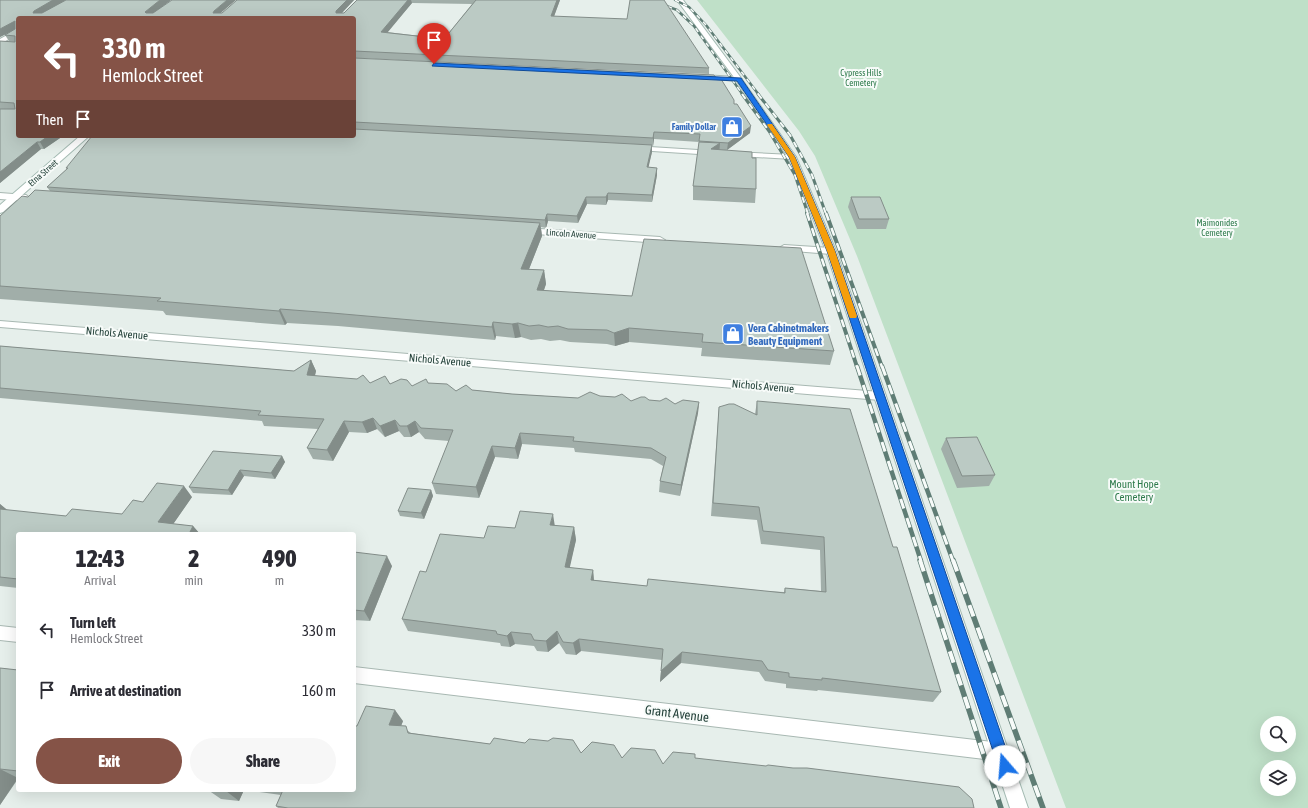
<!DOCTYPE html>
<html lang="en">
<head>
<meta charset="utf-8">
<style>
	body { margin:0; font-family:"Asap Condensed",sans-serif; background:#f7f7f7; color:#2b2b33; height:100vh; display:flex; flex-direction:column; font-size:15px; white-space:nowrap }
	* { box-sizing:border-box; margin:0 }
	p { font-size:13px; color:#7c7c81 }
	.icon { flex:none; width:22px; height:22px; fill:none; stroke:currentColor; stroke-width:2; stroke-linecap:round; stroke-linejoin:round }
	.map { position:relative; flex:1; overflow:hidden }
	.side { position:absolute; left:16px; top:532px; width:340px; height:260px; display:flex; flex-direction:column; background:#fff; border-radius:4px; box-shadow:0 4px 16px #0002 }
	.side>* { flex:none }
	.top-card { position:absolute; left:16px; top:16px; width:340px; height:122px; border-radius:4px; box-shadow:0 4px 16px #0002; background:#855347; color:#fff; overflow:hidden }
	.buttons { position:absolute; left:1260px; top:716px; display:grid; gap:8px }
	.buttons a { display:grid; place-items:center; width:36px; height:36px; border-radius:50%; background:#fff; box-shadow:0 4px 16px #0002; font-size:20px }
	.pin { position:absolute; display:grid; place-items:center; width:34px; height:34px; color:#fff; margin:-41px -17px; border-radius:50% 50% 50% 0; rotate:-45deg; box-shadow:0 0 4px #0007 }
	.pin .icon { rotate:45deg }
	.me { position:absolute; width:44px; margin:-22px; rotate:342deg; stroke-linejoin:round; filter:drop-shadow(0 0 3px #0008) }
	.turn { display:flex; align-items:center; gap:14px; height:84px; padding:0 20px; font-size:18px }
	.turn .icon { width:52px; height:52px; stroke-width:2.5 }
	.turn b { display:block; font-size:28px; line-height:34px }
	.then { display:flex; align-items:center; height:38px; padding:0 20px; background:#0003; gap:8px; font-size:15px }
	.eta { display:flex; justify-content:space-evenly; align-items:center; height:68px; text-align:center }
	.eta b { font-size:24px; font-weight:800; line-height:28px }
	.cta { display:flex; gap:8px; margin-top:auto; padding:8px 20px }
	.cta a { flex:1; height:46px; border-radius:24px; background:#855347; color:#fff; font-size:16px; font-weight:800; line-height:46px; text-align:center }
	.cta a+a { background:#f7f7f7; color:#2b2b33 }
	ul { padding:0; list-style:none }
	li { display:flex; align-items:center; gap:12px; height:60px; padding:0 20px }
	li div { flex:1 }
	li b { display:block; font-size:15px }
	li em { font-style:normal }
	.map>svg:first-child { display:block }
	.green { fill:#bfe0c8; fill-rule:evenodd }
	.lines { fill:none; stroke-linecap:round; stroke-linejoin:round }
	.street-casing { stroke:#a8b8b2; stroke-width:2 }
	.secondary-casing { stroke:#a4bbb3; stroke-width:2 }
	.street { fill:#fff; fill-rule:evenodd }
	.secondary { fill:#fff; fill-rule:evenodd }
	.rail-far4-casing { stroke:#5f7d75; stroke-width:2.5 }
	.rail-far3-casing { stroke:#5f7d75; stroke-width:3 }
	.rail-far2-casing { stroke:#5f7d75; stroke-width:4 }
	.rail-far1-casing { stroke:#5f7d75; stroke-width:4.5 }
	.rail-casing { stroke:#5f7d75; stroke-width:5.5 }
	.rail-far4 { stroke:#f7fbf9; stroke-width:1.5; stroke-dasharray:4.5; stroke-linecap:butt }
	.rail-far3 { stroke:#f7fbf9; stroke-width:2; stroke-dasharray:6; stroke-linecap:butt }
	.rail-far2 { stroke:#f7fbf9; stroke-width:2.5; stroke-dasharray:8; stroke-linecap:butt }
	.rail-far1 { stroke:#f7fbf9; stroke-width:3; stroke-dasharray:10; stroke-linecap:butt }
	.rail { stroke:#f7fbf9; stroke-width:4; stroke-dasharray:12; stroke-linecap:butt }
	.wall { fill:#a1aea9; fill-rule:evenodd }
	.shaded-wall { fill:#838d89 }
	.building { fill:#bbcac4; stroke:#838d89 }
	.route { fill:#1a73e8; stroke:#114b97 }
	.slow { fill:#f59e0b }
	.labels { text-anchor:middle; stroke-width:4; stroke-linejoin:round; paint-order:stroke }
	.far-park-label { font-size:9px; fill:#2d7a4b; stroke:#f7fbf9 }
	.far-shop-label { font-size:9px; font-weight:bold; fill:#366cbe; stroke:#f7fbf9; text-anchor:end }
	.far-street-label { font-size:9px; fill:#24423a; stroke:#f7fbf9 }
	.shop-label { font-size:11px; font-weight:bold; fill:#366cbe; stroke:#f7fbf9; text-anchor:start }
	.street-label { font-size:11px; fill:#24423a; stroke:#f7fbf9 }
	.park-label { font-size:11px; fill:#2d7a4b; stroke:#f7fbf9 }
	.near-street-label { font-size:13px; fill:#24423a; stroke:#f7fbf9 }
</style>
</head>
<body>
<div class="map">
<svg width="1308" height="808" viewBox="0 0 1308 808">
	<rect width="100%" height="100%" fill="#e6efeb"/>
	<path class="green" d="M697,0h611v808h-242l-209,-552 -42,-100 -16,-25zM1267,723h22v22h-22zM1267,767h22v22h-22z"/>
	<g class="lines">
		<g class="street-casing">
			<path id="street" d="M18,29v5l-18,10v-5z
				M700,75l39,2 3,2 -3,2 -41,-3 -1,-1z
				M634,146l80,5 4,2 -4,2 -77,-5h-3z
				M734,152l58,3 4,2 -4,2 -55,-3h-3z
				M0,193l26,2 4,3 -4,3 -26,-2z
				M525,228l135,9 5,3 -5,3 -138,-10 -2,-2z
				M784,245l47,3 5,3 -5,3 -50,-4 -2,-2z
				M0,321l880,71 4,1 2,3 -2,3 -4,1 -880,-73z
				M0,626l18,2v14l-18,-2z
				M354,667l647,76 6,3 3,6 -3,6 -6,3 -647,-78z"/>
		</g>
		<g class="secondary-casing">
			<path id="secondary" d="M677,0h6l58,78 55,79 40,94 192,557h-18l-184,-557 -38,-94 -52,-77z
				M80,136h9l-86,76 -3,1v-8z"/>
		</g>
		<use href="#street" class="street"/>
		<use href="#secondary" class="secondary"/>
		<g class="rail-far4-casing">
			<path id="rail-far4" d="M651,0l26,10 17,16 49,69
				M675,0l14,7 17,18 53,70"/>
		</g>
		<g class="rail-far3-casing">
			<path id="rail-far3" d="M742,94l27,37 26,44 13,39
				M758,94l32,41 22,40 14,39"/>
		</g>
		<g class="rail-far2-casing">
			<path id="rail-far2" d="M807,213l50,154
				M826,213l56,154"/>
		</g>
		<g class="rail-far1-casing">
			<path id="rail-far1" d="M857,366l64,195
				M882,366l71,195"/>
		</g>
		<g class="rail-casing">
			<path id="rail" d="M920,560l81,248
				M953,560l90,248"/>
		</g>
		<use href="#rail-far4" class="rail-far4"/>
		<use href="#rail-far3" class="rail-far3"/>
		<use href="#rail-far2" class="rail-far2"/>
		<use href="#rail-far1" class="rail-far1"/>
		<use href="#rail" class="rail"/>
	</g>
	<path class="wall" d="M0,0h171l-18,13h69l15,-13h117l-12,13h2l13,-13h203l-6,16 155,52v6l-355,-16v-40h-336v118h45l-19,13h-3l-41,34v-142l15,1 -6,-1 -4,-6 5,-3 -10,5zM412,3l60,1 -28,35 -57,-7z
		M354,58l380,46 16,29 -23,17h-8l33,8 4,31 -1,14 -62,-3v-14l6,-44 -45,-3 -1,7 -1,-1v7l-4,15 9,1v7l-5,27 -44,-2 -2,5 -19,-1 -9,19 -30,-2 -2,7 -5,-1 1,9 -13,33 15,1 2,14 -2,6 290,61 -4,14 -129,-9 1,-8 -73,-6 -14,4 -8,-2 -37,-2 -10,-2 -10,1 -9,-2 -10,1 -10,-3 -6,1 -19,-2 -1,4 -157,-14 -51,-3 -2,2 -119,-10 -3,-4 -163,-12v-83l28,-19 22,-6 -3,-4 20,-18 -1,-1 288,-32z
		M851,197l38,22 -3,10h-29l-9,-22z
		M0,346l294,25 17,-11 5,11 -1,5 55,7 42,3 16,-3 28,8 16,-1 40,4 66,4 22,-2 31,5 18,-1 26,4 24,-2 -1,11 -18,83 -21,-4 1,-11 3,-15 -12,-7 -76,-7 -1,-4 -52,-4 -4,15 -23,-2 -16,41 -43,-4 -4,-11 17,-42 -24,-2 -6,-7 -8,5h-7l-5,-6 -14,6 -8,-8 -10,4 -18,-1 -16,29 -20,-2 -6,-11 11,-19 -54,-3 -2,-5 -262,-23z
		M757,401l136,146 48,145 -8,10 -115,-12 -1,1 -31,-3v-4l-21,-3 -6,-9 -78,-9 -21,19 2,-22 -81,-9 -5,4 -10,-1 -7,-11 -11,9 -11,-1 -3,-5 -19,-2 -5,3 -9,-1 -1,-3 -92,-12 -6,-12 24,-47 58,-34 31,-10 40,-2 19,1 2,13 -7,28 24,2 1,10 53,6 137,6 1,-4 36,3 -1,-41 -59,-6 -4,-24 -46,-4 8,-109 36,7z
		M946,438l49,37 -6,11 -32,2 -16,-39z
		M282,456l3,6 -10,17 -31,-3 -12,19 -39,-2 -4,-6z
		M431,490l2,6 -9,23 -24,-3 -2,-5z
		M192,497l-19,27 20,2 6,7 -181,1v54l-18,-2v-82l6,6 60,6 56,-2 21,-12z
		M354,552l38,14 -22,55 -16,-1z
		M0,668l18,2v109l-18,26z
		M403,721l-2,5 10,7 79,11 91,9 82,11 32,-6 279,50h-696l-2,-2 5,-11 -37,-5 -5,11 -18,-2 -13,-9h146l3,-64z"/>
	<path class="shaded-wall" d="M53,0h13l-29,18 -4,-5 1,-2z
		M160,0h11l-23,18 -3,-6z
		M227,0h9l-20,17 -3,-4 1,-2z
		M347,0h7l-16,17 -2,-4v-2z
		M408,0h3l1,3 -29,35 -2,-6z
		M557,0h3l-8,22 -1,-6z
		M15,21l3,7 -18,9v-8z
		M751,126l-1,7 -23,17 1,-7z
		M654,132v7l-1,7v-8z
		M48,136h15l-19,13 -4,-7z
		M37,142l4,7 -41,34v-11z
		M720,143l-1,13 -8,-7z
		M652,145v7l-5,22v-7z
		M657,168v7l-5,27v-7z
		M608,193v7l-2,5v-8z
		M586,197l1,7 -9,19 -1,-7z
		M547,214l1,7 -2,7 -1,-8z
		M540,223l2,13 -18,46 -3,-13z
		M544,270l2,14 -7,20 -2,-14z
		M280,309l7,14 -2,2 -6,-14z
		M493,322l3,14 -1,4 -3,-13z
		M518,323l3,14 -6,1 -3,-14z
		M629,328v14l-14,4 -1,-13z
		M311,360l5,11 -4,15 -5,-11z
		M699,402l-1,11 -18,83 1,-11z
		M373,418l4,11 -10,4 -5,-11z
		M395,420l4,11 -14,6 -5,-11z
		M344,421l5,11 -16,29 -6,-11z
		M415,421l4,11 -8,5 -4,-11z
		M520,433l2,11 -4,15 -3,-11z
		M492,446l3,11 -16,41 -3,-11z
		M282,456l3,6 -10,17 -4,-6z
		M240,470l4,6 -12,19 -4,-5z
		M184,486l8,11 -25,36 -9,-11z
		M431,490l2,6 -9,23 -3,-6z
		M0,504l10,8 -10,3z
		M553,514l2,13 -5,-2z
		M193,526l7,8 -10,-2z
		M574,527l2,13 -9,40 -2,-13z
		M387,556l5,10 -22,55 -6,-10z
		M593,570l1,12 -3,-2z
		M557,631l2,12 -11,9 -2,-11z
		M511,632l4,12 -5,3 -3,-11z
		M579,639l2,12 -5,4 -3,-12z
		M682,652l-1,11 -21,19 1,-11z
		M395,710l8,11 -6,15 -8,-11z
		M0,769l18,9 -18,27z
		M227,790h17l-5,11 -13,-10z"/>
	<path class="building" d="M0,0h53l-19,11 -1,2h9l24,-13h94l-15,12 1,1h7l19,-13h55l-13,11 -1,2h9l15,-13h110l-11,11v2h8l13,-13h51l-27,32 63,7 32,-39h81l-6,16 76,3 3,-19h34l45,68 -355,-17v-33h-336v118h30l-8,6h-3l-37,30v-63h15l-1,-6 -14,-1v-61l15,1v-6l-10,-1 10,-6v-8l-15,8z
		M354,58l360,17 3,4h4l13,21v4h3l14,22 -23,17 -29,-2 1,-7 -46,-2 -1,6 -299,-16z
		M354,129l298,16 -5,22 10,1 -5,27 -44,-2 -2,4h-20l-9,19 -30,-2 -2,6 -498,-33 21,-19h-2l26,-32h262z
		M699,142l21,1 -9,6 41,3v6h4v31l-63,-3z
		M35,190l505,33 -19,46 23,1 -7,20 95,6 12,-57 157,9 33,103 -132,-9 1,-8 -74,-6 -15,5 -7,-3 -39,-1 -10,-3 -10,1 -9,-2 -10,1 -11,-3 -6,1 -19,-2 -1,5 -160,-14 -52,-4 -1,2 -122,-10 4,-3 -161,-12v-70l22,-20 6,1z
		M851,197h29l9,22h-30z
		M0,346l294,25 17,-11 -4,15 50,4 6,-4 7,8 15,-7 5,8 11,-5 6,1 5,6 14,-7 2,4 19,1 9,7 10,-6 6,5 40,4 66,4 12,-6 10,4 15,1 7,-3 9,7 10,-4h4l4,3 11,1 6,-3 9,6 8,-4 16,2 -18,83 -21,-4 6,-24 -15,-9 -78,-7 1,-4 -54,-4 -5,15 -23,-2 -16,41 -44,-4 21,-53 -32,-2 -6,-7 -8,5h-7l-5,-6 -15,6 -7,-8 -11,4 -18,-1 -17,29 -20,-2 17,-29 -66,-4 3,-4 -261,-23z
		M757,401l93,8 43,138h4l44,145 -119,-14v2l-33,-3v-4l-21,-3 -6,-9 -80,-9 -21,19 2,-22 -84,-10 -6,4 -10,-1 -6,-11 -11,10 -12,-1 -3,-6 -20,-2 -4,4 -10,-2 -1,-3 -94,-12 18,-48 6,1 14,-38 44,4 4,-12 27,2 5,-17 33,3 -3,11 24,2 -9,40 28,3 -2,10 56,6 1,-7 137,14v-5l41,4 -2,-55 -61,-6 -4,-24 -46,-4 6,-96 10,-3h5l23,11z
		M977,437l18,38 -33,1 -16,-38z
		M213,451l69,5 -11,17 -31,-3 -12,20 -39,-3z
		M157,483l27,3 -26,36 35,4 -3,6 25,2h-197v45l-18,-2v-68l66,7 6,-7 50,5 11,-14 10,2z
		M408,488l23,2 -10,23 -23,-2z
		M354,552l33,4 -23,55 -10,-1z
		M0,668l18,2v101l-18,-2z
		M366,706l29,4 -6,15 17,1 2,7 82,11 4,-6 31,5 4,-4 19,2 5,-3 20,2 8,13 11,-11 22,3 8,13 9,-10 24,2 8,14 10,-12 22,2v4l71,8 2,-1 25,3h14l152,19 13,12 2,9h-686l-12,-2 7,-16h71v-64h3z
		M215,790h12l-1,1z"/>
	<path class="route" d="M434,63l307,15 54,79 40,94 177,515 -2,5 -5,2 -5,-2 -2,-5 -171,-515 -38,-94 -52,-76 -305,-15z"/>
	<path class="slow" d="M768,124h4l23,33 40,94 22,65 -1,2h-6l-1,-2 -22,-65 -38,-94 -22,-32z"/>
	<defs>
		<g id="shop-square" transform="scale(1.15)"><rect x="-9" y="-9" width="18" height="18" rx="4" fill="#3f7fe0" stroke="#f7fbf9"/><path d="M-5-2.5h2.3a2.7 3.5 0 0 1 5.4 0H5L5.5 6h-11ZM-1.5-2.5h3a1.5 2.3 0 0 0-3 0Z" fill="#fff"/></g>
	</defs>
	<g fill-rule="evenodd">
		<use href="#shop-square" x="732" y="127"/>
		<use href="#shop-square" x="733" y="334"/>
	</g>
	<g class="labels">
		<g class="far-park-label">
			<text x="861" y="76">Cypress Hills<tspan x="861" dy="10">Cemetery</tspan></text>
			<text x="1217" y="226">Maimonides<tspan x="1217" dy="10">Cemetery</tspan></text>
		</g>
		<g class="far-shop-label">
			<text x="716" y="130">Family Dollar</text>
		</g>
		<g class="far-street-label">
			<text transform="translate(43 173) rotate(-41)" y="3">Etna Street</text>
			<text transform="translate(571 234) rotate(4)" y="3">Lincoln Avenue</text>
		</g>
		<g class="shop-label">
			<text x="748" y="332">Vera Cabinetmakers<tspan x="748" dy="13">Beauty Equipment</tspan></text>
		</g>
		<g class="street-label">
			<text transform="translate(117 333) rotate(5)" y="4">Nichols Avenue</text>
			<text transform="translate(440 360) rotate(5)" y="4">Nichols Avenue</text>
			<text transform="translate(763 386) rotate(5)" y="4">Nichols Avenue</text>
		</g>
		<g class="park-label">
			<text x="1134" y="488">Mount Hope<tspan x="1134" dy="13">Cemetery</tspan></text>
		</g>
		<g class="near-street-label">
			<text transform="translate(677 713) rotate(7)" y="5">Grant Avenue</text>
		</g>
	</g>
</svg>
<div class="buttons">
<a><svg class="icon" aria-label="search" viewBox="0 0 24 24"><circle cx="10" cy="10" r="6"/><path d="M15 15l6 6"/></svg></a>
<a><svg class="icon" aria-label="layers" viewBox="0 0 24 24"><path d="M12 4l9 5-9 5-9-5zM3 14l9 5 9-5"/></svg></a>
</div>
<div class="pin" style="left:434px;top:64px;background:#d93025"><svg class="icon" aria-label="arrive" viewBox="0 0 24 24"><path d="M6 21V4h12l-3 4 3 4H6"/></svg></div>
<svg class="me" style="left:1005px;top:766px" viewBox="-20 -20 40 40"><circle r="19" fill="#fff"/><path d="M0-13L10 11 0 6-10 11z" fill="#1a73e8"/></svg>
<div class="top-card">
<div class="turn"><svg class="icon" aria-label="left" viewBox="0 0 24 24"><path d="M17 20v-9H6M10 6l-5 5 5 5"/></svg><div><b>330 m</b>Hemlock Street</div></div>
<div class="then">Then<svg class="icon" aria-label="arrive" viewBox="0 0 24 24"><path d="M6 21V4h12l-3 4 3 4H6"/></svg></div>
</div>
<section class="side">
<div class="eta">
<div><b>12:43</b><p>Arrival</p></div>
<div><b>2</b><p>min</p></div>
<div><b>490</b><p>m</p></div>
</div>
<ul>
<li><svg class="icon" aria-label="left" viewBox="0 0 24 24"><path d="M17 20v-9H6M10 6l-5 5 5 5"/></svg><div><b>Turn left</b><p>Hemlock Street</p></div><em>330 m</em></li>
<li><svg class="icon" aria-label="arrive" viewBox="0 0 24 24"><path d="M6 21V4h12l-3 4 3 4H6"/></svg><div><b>Arrive at destination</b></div><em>160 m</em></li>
</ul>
<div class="cta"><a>Exit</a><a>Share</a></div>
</section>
</div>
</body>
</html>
